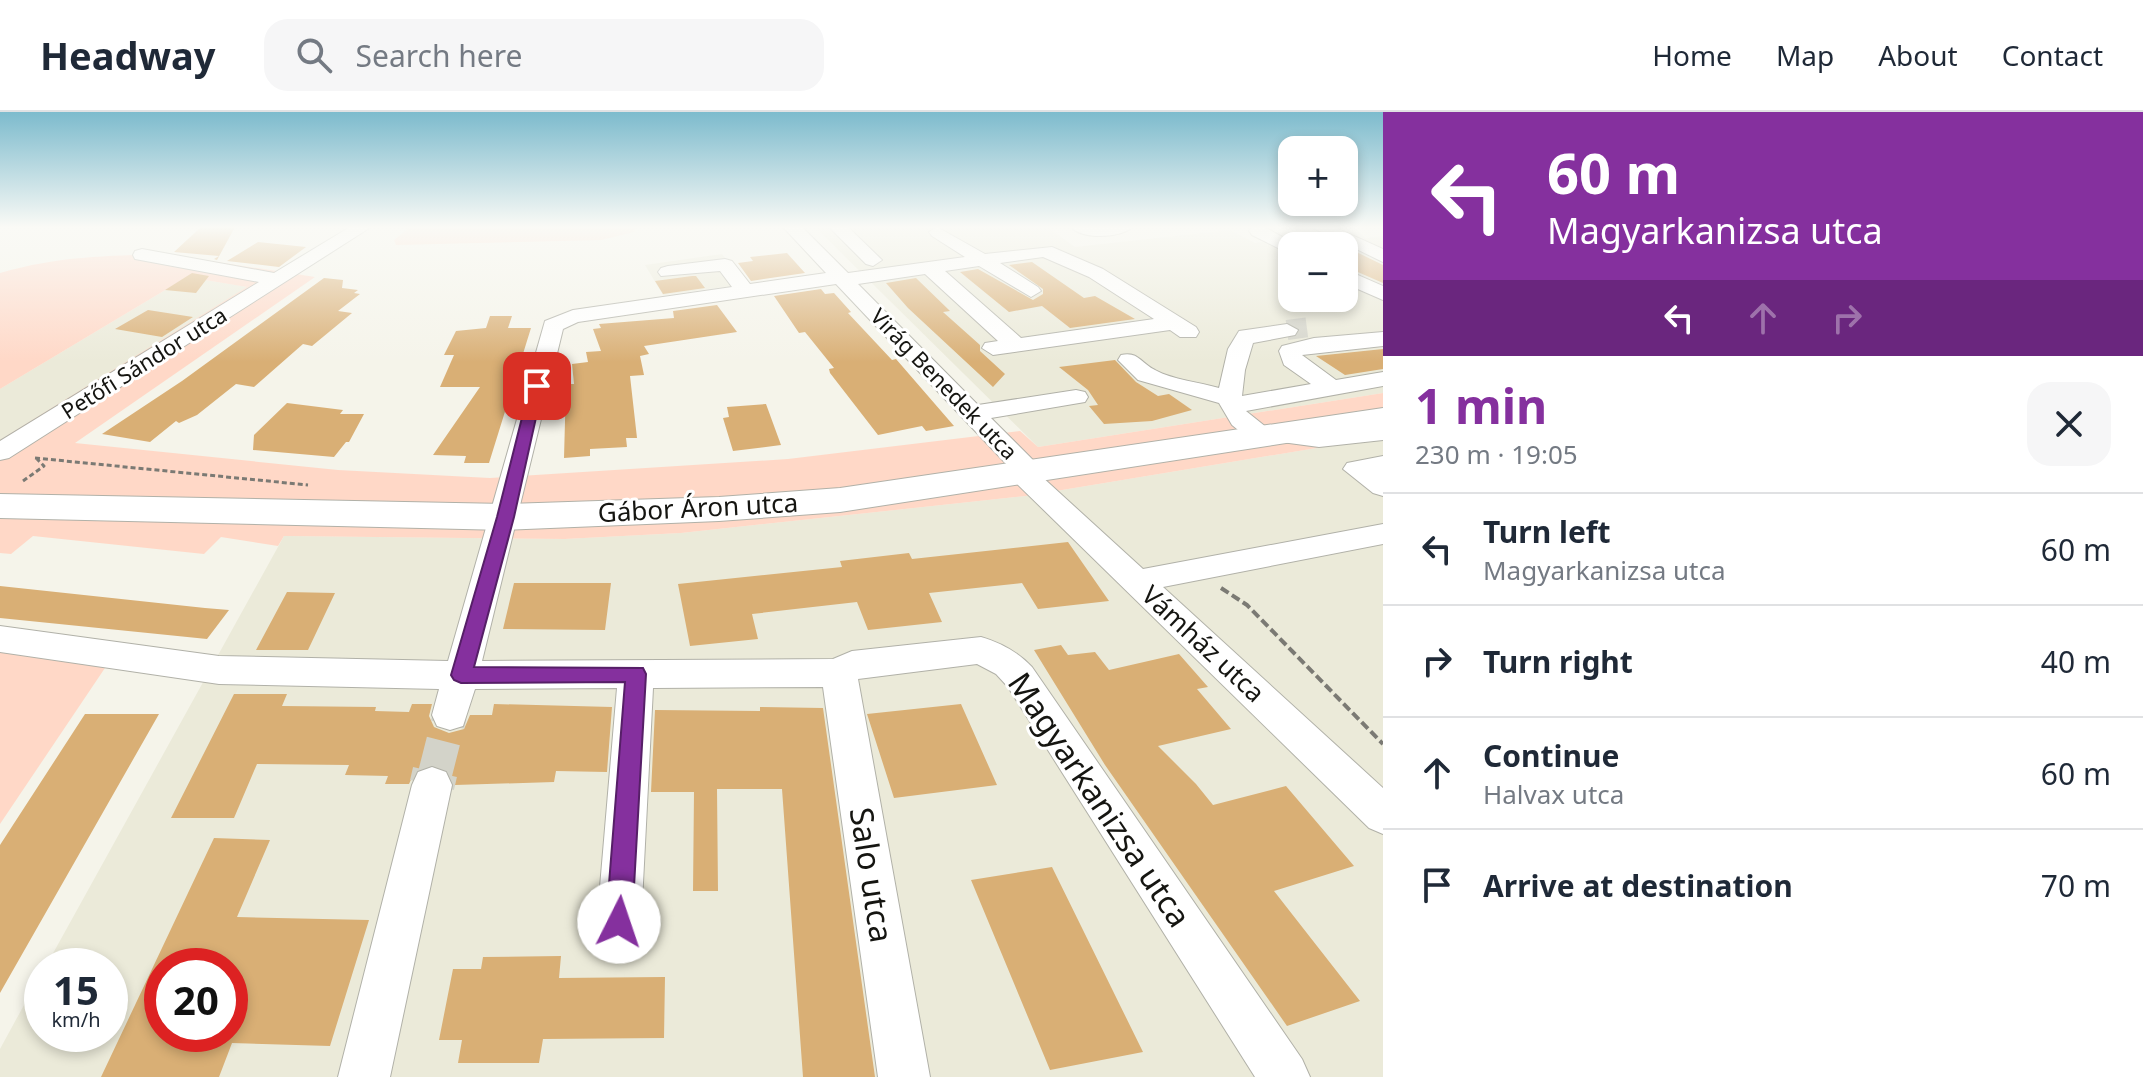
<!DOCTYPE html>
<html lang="en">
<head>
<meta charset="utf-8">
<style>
	body { margin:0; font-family:"Noto Sans",sans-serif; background:#f6f6f7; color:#1f2937; height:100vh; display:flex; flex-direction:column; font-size:30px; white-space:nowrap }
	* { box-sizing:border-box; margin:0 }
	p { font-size:26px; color:#747a83 }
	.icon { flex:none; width:44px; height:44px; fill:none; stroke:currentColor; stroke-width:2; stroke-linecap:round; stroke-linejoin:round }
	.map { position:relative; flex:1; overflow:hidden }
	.details { display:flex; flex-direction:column; background:#fff; width:760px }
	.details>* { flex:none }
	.banner { background:#85309e; color:#fff; overflow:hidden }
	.tools { position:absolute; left:1278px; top:24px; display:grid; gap:16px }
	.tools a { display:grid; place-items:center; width:80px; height:80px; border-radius:16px; background:#fff; box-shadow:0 4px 12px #0003; font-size:40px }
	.speed { position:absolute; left:24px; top:836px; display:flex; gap:16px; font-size:40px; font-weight:700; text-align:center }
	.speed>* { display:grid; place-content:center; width:104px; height:104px; border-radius:50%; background:#fff; box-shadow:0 4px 12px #0003; line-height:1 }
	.speed small { font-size:20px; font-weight:400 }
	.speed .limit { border:12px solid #d22; background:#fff; color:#111 }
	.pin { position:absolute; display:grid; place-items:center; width:68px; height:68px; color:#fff; margin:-34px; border-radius:16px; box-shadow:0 4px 12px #0006 }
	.me { position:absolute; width:88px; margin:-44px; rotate:4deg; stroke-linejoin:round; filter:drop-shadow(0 0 6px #0008) }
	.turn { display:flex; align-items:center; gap:28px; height:168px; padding:0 32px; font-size:36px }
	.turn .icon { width:104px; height:104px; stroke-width:2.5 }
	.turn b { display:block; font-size:56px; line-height:68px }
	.lanes { display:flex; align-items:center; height:76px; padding:0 32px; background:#0003; justify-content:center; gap:40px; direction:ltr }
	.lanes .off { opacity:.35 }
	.round { display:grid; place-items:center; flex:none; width:84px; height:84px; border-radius:24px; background:#f6f6f7 }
	.head { display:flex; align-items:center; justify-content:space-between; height:136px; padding:0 32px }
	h1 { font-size:48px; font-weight:700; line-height:60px; color:#85309e }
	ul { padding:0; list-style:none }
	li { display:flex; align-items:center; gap:24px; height:112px; padding:0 32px; border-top:2px solid #e0e1e3 }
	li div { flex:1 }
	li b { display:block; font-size:30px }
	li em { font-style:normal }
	header { display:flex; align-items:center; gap:48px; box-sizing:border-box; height:112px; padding:0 40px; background:#fff; border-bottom:2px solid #e0e1e3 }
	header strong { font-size:38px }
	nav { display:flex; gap:44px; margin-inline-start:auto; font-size:28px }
	.search { width:560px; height:72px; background:#f6f6f7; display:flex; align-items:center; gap:20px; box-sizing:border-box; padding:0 28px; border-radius:24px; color:#747a83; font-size:30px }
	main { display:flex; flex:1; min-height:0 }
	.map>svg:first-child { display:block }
	.built { fill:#ebead9; fill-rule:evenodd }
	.green { fill:#ffd8c7 }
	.building { fill:#d9af75; fill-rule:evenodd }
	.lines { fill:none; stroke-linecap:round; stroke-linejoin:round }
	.minor-tunnel-far2 { stroke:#d3d3c9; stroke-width:20; stroke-dasharray:20 10; stroke-linecap:butt }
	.minor-tunnel-far1 { stroke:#d3d3c9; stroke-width:34; stroke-dasharray:34 17; stroke-linecap:butt }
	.minor-tunnel { stroke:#d3d3c9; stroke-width:45; stroke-dasharray:45 22; stroke-linecap:butt }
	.minor-casing { stroke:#b1b1a8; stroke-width:2 }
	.major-casing { stroke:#b1b1a8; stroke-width:2 }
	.path-far1 { stroke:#7b7a74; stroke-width:3; stroke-dasharray:5 3; stroke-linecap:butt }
	.path { stroke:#7b7a74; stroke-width:4; stroke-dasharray:9 4; stroke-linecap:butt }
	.minor { fill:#fff; fill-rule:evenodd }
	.major { fill:#fff; fill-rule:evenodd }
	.route { fill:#85309e; stroke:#561f67; stroke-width:2 }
	.labels { text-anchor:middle; stroke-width:6; stroke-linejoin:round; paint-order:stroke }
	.far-street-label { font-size:22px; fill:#151511; stroke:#fff }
	.street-label { font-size:26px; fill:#151511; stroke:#fff }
	.near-street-label { font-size:32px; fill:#151511; stroke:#fff }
</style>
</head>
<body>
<header>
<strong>Headway</strong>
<div class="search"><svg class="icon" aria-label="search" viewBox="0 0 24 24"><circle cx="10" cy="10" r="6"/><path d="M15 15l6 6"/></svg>Search here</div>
<nav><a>Home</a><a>Map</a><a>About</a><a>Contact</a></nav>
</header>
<main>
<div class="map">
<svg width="1383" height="965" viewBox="0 0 1383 965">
	<rect width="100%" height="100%" fill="#f5f4ea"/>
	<path class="built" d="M815,115h232l28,20 155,-17 25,13 70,-10 18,8 40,-5v157l-345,54zM1292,134h52v52h-52z
		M722,142l24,30 -83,11 -18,-30z
		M187,165l61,10 -248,153v-51z
		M1383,325v640h-1383v-28l42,-77v62h68v-68h-64l238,-430 281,3 116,-6 345,-37zM162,854h68v68h-68z"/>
	<path class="green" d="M410,115h226l-2,5 -33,8 -205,5 -2,-5z
		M166,142l149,23 -240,166 263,27 152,8 298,-19 232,-28 18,16 345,-54v44l-357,59 -345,37 -116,6 -281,-3 -6,10 -57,-9 -17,17 -171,-18 -22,18 -11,-1v-113l247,-153 -60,-10 -187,112v-116c59,-17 105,-17 166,-19z
		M0,539l109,11 -109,162z"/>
	<path class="building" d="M201,115h34l-18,33 -3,-1 5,-3 -45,-4z
		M258,130l48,5 -27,20 -52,-6z
		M1344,134l39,19v18l-39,-17z
		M787,141l18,20 -54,8 -13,-18 15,-2 -3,-4z
		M1032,150l52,36 11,-2 40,23 -65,9 -28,-22 -33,6 -49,-40 18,-3 55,31 10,-6v-5l-34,-24z
		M192,161l17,3 -13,17 -31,-3z
		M692,164h4l9,12 -42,6 -8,-13z
		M324,166l19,2 -1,8 16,2 -4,3 6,1 -22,17 14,2 -40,33 -9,-2 -49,43 -18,-3 -39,31 -18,8 -3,-2 -26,21 -48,-8 80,-53z
		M916,166l34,33 -7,1 37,33v6l25,23 -12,13 -85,-79 -22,-25z
		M821,177l4,5 9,-1 17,19 -3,1 44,47 4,-1 58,67 -28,5 -4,-5 -44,9 -48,-62 -1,-4 5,-1 -29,-36 -6,1 -25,-37z
		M717,193l20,27 -93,14 5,8 -9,2 4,19 -14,1 7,62h-11l1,9 -37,2v7l-26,2 2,-74h8l-2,-20 16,-2 -2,-10 15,-1 -8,-22 8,-1 -2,-4 75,-6 -1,-7z
		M148,198l45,7 -31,20 -47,-8z
		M490,204h22l-4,12h23l-42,135h-25l2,-7 -33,-1 47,-68h-40l14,-32h-10l12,-24 30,-3z
		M1383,237v20l-38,6 -29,-19z
		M1115,248l21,22 22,14 11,-2 23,16 -40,11 -48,3 -15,-18 9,-1 -10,-15 -29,-23z
		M287,291l56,7 -3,4h24l-15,28h-3l-12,15 -81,-7 1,-15z
		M766,292l15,41 -48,6 -10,-33 6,-1 -2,-10z
		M1068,430l41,59 -71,8 -16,-26 -93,10 13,29 -74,8 -11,-28 -105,12 6,25 -68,7 -12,-62 164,-17 -2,-6 69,-8 3,6z
		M514,471h97l-6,47 -102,-1z
		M0,474l205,22 24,2 -22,29 -207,-21z
		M287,480l48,1 -27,57h-52z
		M1061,533l7,10 27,-3 14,18 70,-16 29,33 -11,2 34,40 -73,17 38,38 17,21 73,-19 68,80 -80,25 86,110 -73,25 -182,-261 -71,-115z
		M234,582h53l-5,12 94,1 -1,4 34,1 3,-8h20l-3,12 5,11 15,6 15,-4 6,-14h22l2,-11 118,3 -5,65 -51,-1 -2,11 -99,3 -8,-16 -16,-5 -16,7 -6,13h-24l3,-8 -43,-1 4,-10 -92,-1 -23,54h-63z
		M961,592l36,81 -103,13 -27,-84z
		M760,595l63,1 52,369h-72l-21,-288h-65l1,102h-25l1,-99h-43l4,-82 105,1z
		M85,602h74l-159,279v-148z
		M214,726l56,2 -33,77 132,3 -39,126 -98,-3 -13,34h-118zM162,854h68v68h-68z
		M1052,755l91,185 -93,18 -79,-190z
		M561,844l-2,22 106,-1 -1,61 -121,1 -4,24h-81l4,-23h-23l14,-71h28l2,-12z"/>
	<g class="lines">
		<path class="minor-tunnel-far2" d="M1287,218l23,-3"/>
		<path class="minor-tunnel-far1" d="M435,662l15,-59"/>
		<path class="minor-tunnel" d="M432,673l3,-13"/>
		<g class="minor-casing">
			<path id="minor" d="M350,115h21l-362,231 -9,2v-19l259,-159 -124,-23 -2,-4 2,-4 7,-2 132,24z
				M783,115h19l46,46 117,-16 -33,-21 -3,-4 8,-5 48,27 67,-7 51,22 93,58 3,5 -3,5h-16l-10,-7 -177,25 -11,-7 3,-5 13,-2 -73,-67 -67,10 120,121 98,-15 9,2 3,5 -3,5 -94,16 48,48 4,6 -3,3 103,94 240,-45v20l-220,43 220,201v46l-14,-6 -357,-349 -4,-6 3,-4 -175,-185 -258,38 -15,7 -81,332 351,-2 19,-8 129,-14c20,6 37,15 51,30l270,392 8,18h-55l-247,-390 -12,-13 -19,-10 -119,15 72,398h-52l-55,-390 -170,1 -12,234 -6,16 -16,6 -16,-6 -6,-16 20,-234 -142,1 -12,37 -13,4 -13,-4 -5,-11 7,-26 -220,-5 -219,-32v-26l219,30 229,5 97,-340 28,-11 159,-23 -12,-16 -59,5 -3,-4 3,-4 7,-2 57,-7 7,2 18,23 76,-11zM1043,145l46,20 65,42 -133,19 -76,-67 34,-5 52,31 10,-6 -3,-4 -38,-24z
				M829,115h19l34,33 -9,6 -7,-2z
				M1071,115h62c-13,11 -50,13 -62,0z
				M1253,115h11l35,19h-7v9l-40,-20 -3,-4z
				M1311,115h23l49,22v13z
				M1344,157l39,17v14l-39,-17z
				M1287,212l11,6 -3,5 -42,8 -8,27 -3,26 69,-12 -27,-19 -5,-14 3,-5 32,-8 69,-6v14l-81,9 34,25 47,-8v14l-137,25 25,20 10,-4 38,4 64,-7v16l-64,7 -45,-6 -11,5 -9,-3 -22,-18 -13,-22 -81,-23 -20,-20 3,-5c17,-4 20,8 34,15 18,10 44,12 64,18l9,-39 11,-18z
				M1383,344v40l-10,-3 -30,-24 4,-6z
				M432,655l14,5 6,13 -62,292h-52l74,-292 6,-13z"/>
		</g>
		<g class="major-casing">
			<path id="major" d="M1383,296v20l-543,84 -121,9 -214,9 -505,-12v-24l505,10 214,-7 121,-9z"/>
		</g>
		<path class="path-far1" d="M35,346l273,27
			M23,369l21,-15 -7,-7"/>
		<path class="path" d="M1221,476l26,17 136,139"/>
		<use href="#minor" class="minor"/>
		<use href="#major" class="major"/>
	</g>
	<linearGradient id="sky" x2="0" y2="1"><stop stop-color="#7dbbcd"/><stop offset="0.46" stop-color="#fafaf6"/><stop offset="1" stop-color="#fafaf6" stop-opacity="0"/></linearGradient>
	<rect width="1383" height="250" fill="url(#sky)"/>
	<path class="route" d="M537,270l6,4 -29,131 -40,150 169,1 3,6 -14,248 -4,9 -9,4 -9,-4 -4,-9 19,-240 -164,1 -7,-3 -3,-5 46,-158 33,-131z"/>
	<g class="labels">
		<g class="far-street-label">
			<text transform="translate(144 251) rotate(-32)" y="8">Petőfi Sándor utca</text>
			<text transform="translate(944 272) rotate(46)" y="8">Virág Benedek utca</text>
		</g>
		<g class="street-label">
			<text transform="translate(698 396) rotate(-3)" y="9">Gábor Áron utca</text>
			<text transform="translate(1203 532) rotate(43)" y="9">Vámház utca</text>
		</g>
		<g class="near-street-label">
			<text transform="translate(1099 688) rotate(56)" y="11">Magyarkanizsa utca</text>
			<text transform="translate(871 763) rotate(81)" y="11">Salo utca</text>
		</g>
	</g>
</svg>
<div class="tools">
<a>+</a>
<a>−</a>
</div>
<div class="speed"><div>15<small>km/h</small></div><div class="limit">20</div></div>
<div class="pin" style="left:537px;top:274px;background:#d93025"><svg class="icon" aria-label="arrive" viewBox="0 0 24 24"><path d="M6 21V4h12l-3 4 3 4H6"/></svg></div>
<svg class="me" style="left:619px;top:810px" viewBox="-20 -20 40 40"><circle r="19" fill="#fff"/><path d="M0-13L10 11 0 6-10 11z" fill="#85309e"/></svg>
</div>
<section class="details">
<div class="banner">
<div class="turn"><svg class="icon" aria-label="left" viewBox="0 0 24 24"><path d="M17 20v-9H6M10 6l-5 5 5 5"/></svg><div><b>60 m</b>Magyarkanizsa utca</div></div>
<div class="lanes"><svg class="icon" aria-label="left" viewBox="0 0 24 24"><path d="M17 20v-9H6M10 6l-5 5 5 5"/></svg><svg class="icon off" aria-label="ahead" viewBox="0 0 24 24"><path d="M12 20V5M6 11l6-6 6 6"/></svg><svg class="icon off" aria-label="right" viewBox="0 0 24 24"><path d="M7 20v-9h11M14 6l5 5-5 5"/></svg></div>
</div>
<div class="head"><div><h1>1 min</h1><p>230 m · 19:05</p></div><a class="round"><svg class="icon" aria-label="close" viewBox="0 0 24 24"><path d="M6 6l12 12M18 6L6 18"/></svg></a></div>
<ul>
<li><svg class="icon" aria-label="left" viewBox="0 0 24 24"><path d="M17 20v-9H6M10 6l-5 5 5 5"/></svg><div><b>Turn left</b><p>Magyarkanizsa utca</p></div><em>60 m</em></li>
<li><svg class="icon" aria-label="right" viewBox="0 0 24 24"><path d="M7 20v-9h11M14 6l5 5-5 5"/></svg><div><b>Turn right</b></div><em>40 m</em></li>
<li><svg class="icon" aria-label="ahead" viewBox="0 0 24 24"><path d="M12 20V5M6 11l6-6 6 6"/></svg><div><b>Continue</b><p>Halvax utca</p></div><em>60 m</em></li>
<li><svg class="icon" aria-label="arrive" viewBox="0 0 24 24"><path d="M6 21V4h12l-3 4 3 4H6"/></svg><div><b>Arrive at destination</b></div><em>70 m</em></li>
</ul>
</section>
</main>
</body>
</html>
